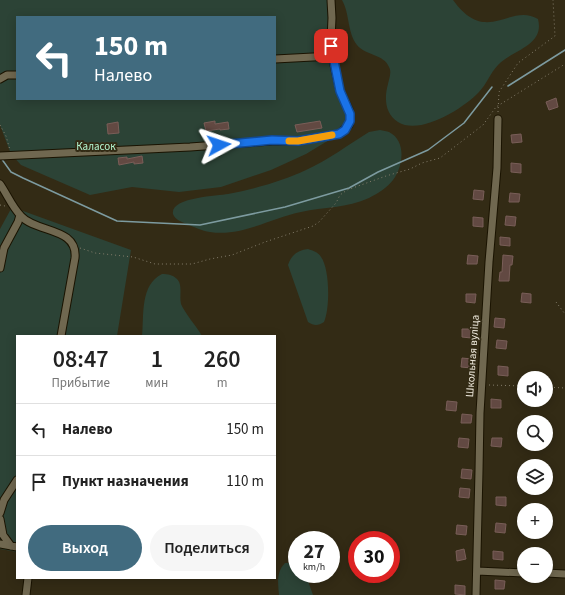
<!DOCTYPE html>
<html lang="ru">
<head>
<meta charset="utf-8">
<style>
	body { margin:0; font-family:"Source Sans 3",sans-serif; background:#f6f6f6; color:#222; height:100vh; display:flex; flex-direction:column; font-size:15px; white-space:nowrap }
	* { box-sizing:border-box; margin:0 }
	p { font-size:13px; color:#767676 }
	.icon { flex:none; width:22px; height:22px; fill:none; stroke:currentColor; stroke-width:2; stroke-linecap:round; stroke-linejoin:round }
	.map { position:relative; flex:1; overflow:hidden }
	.drawer { position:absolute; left:16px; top:335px; width:260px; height:244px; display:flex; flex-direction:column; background:#fff; border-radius:0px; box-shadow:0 2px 10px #0003 }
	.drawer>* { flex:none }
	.banner { position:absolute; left:16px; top:16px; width:260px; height:84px; border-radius:0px; box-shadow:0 2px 10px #0003; background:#416b7f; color:#fff; overflow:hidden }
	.tools { position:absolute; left:517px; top:371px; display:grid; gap:8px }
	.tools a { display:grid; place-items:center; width:36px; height:36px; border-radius:50%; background:#fff; box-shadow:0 2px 10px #0003; font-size:20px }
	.speed { position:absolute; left:288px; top:531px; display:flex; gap:8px; font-size:20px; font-weight:700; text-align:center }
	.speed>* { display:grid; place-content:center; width:52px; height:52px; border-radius:50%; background:#fff; box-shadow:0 2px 10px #0003; line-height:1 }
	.speed small { font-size:10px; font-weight:400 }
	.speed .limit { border:6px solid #d22; background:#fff; color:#111 }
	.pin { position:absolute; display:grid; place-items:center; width:34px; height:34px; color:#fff; margin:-17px; border-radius:8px; box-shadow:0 2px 6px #0006 }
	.me { position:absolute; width:44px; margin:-22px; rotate:85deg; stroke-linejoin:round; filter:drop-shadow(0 0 3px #0008) }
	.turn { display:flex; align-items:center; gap:14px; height:84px; padding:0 12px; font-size:18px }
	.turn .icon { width:52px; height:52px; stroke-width:2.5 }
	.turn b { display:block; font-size:28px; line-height:34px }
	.eta { display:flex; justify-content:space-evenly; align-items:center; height:68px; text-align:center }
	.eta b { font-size:24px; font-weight:600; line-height:28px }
	.button { display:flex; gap:8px; margin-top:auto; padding:8px 12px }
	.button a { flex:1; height:46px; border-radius:24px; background:#416b7f; color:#fff; font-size:16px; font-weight:600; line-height:46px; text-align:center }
	.button a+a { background:#f6f6f6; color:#222 }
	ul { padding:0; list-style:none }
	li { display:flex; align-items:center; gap:12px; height:52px; padding:0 12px; border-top:1px solid #e0e0e0 }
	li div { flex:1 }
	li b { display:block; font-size:15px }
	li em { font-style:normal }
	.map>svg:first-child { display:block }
	.green { fill:#2c4336; fill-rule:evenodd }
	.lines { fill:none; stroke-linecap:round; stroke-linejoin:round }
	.stream { stroke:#7d9ba0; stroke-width:1.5 }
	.building { fill:#624942; stroke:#795e58 }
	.minor-casing { stroke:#1a1301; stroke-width:9 }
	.path { stroke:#847d6b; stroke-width:1; stroke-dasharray:1 3; stroke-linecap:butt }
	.minor { stroke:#706850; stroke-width:7 }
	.route-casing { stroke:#114b97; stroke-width:10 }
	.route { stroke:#1a73e8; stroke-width:7 }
	.slow { stroke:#f59e0b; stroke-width:7 }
	.labels { text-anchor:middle; stroke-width:4; stroke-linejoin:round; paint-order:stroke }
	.park-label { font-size:11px; fill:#b3f5d0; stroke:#332b15 }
	.street-label { font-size:11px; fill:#eee9dc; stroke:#332b15 }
</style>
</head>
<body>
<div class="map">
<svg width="565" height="595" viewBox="0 0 565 595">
	<rect width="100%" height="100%" fill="#332b15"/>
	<path class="green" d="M0,0h331v46l19,71 -11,17 -33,20 -35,16 -50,17 -42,5 -47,-5 -42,8 -69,-30 -10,-11 -11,-29zM17,17h258v82h-258z
		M342,0h111c34,47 57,2 85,19 7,27 -26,31 -40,46 -8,8 -11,19 -19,27 -15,16 -59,44 -81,30 -13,-8 -14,-24 -10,-38 1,-5 4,-12 1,-17 -5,-13 -23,-11 -32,-22 -10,-13 -7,-31 -15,-45z
		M380,130c3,1 7,1 9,2 18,9 14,35 4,48 -5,7 -16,14 -24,18 -22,10 -45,9 -68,14 -30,6 -59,25 -91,20 -8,-1 -16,-5 -23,-8 -5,-2 -12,-4 -14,-10 -3,-17 45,-18 55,-20 26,-5 55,-13 78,-24 22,-10 42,-25 63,-38z
		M12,207l119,43 -14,86h-100v216l-17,-3v-320z
		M308,249c6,2 10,3 13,8 9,12 9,52 3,65 -6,4 -10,4 -16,0l-20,-57c3,-10 10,-15 20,-16z
		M162,274c6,0 11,1 15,5 6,6 2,17 4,25 3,8 16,23 21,32h-60c2,-22 -2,-51 20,-62z
		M285,563h6l6,3v8h7l4,7 5,14h-34c-1,-11 -3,-23 6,-32z"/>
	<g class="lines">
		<path class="stream" d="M508,86l57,-36
			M1,158l10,14 12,6 94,43 83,4 85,-18 64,-19 29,-16 50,-22 36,-27 28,-36"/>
	</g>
	<path class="building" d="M556,98l2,9 -9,3 -3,-8z
		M215,121v3l13,-2 1,7 -9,1v-1l-14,2 -2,-8z
		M320,121l2,7 -25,4 -2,-7z
		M118,122l1,11 -11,1 -1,-10z
		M521,134l1,8 -10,1 -1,-8z
		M142,156l1,7 -9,1v-2l-15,3 -1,-7 9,-1v2z
		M511,163l10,1v9l-10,-1z
		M474,190l10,1 -1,9 -10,-1z
		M510,193l10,1 -1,8h-10z
		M506,216l10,1 -1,9 -10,-1z
		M473,217l10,1v9l-10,-1z
		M500,237l10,1v8l-10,-1z
		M468,255l10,1 -1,8h-10z
		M503,255l10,1 -1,9h-2l-1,16h-10l1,-9h2z
		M522,293l9,1v9l-10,-1z
		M466,294h10l-1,9 -9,-1z
		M495,318l10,1 -1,9 -10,-1z
		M462,329h10l-1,9 -9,-1z
		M497,340l10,1 -1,8 -10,-1z
		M462,358l10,1 -1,9 -10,-1z
		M498,366l10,1v9l-10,-1z
		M491,399l10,1v8h-10z
		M447,401l10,1 -1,9 -10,-1z
		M462,414l10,1 -1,8h-10z
		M459,438l10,1 -1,9 -10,-1z
		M492,438h10l-1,9 -10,-1z
		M462,469l10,1 -1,9 -10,-1z
		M460,488l10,1 -1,9 -10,-1z
		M496,497h10v9l-10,-1z
		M496,523l10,1 -1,9 -10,-1z
		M457,525l10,1 -1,9 -10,-1z
		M464,549l2,10 -9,2 -1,-10z
		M493,551l10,1v8l-10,-1z
		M495,580l10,1 -1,8h-9z
		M455,585l10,1v9l-10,-1z"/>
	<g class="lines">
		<g class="minor-casing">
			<path id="minor" d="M275,59l57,-3
				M0,79l7,-4h10
				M0,156l190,-9 82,-6h26l41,-7 10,-9 1,-8 -1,-7 -9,-19 -8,-35 -1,-17 1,-21 -1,-18
				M0,184c7,10 12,23 21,32 15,17 57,11 54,42l-14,78
				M0,268l4,-20 14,-26 2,-7
				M0,513l4,-13 13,-20
				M0,519l3,16 8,11
				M0,544l17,3
				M477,571l47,2
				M546,573l19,1
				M26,595l2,-17
				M476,595l3,-124 1,-58 9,-151 8,-94 1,-49"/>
		</g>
		<path class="path" d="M498,112l1,-20 19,-29 37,-27 -2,-36
			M0,125l6,11 4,14
			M0,205l5,1
			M80,248l15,5 38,4 22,7h37l18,-5 22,-4 33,-13 48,-16 6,-4 17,-19 4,-8 7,-5 39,-14 24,-7 12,-6 18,-5 43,-33 13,-18 69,-43
			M556,302l9,12
			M489,385l35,1
			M546,387l19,1"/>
		<use href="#minor" class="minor"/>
	</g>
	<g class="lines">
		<g class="route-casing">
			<path id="route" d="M219,145l53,-5 26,1 41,-7 6,-4 5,-9v-7l-10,-23 -9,-45"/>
		</g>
		<use href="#route" class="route"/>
		<path class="slow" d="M289,141h9l34,-6"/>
	</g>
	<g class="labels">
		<g class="park-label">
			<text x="96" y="150">Каласок</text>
		</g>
		<g class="street-label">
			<text transform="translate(472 356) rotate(-86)" y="4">Школьная вуліца</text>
		</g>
	</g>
</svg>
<div class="tools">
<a><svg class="icon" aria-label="sound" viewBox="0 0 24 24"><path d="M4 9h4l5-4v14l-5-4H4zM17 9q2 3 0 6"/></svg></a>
<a><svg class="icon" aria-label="search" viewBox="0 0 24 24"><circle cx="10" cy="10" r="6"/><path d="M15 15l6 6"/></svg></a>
<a><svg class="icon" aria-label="layers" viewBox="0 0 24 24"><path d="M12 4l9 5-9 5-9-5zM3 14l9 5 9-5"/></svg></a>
<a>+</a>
<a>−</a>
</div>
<div class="speed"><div>27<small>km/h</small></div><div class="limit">30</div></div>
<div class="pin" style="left:331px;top:46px;background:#d93025"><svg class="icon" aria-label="arrive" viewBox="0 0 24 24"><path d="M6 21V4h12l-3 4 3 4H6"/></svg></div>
<svg class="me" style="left:219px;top:145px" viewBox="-20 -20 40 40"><path d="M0-17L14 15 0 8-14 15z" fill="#1a73e8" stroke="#fff" stroke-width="4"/></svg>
<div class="banner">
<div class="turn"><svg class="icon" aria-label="left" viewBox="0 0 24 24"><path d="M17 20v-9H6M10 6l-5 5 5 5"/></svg><div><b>150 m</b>Налево</div></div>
</div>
<section class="drawer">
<div class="eta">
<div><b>08:47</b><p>Прибытие</p></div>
<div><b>1</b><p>мин</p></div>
<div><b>260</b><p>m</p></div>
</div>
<ul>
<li><svg class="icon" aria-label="left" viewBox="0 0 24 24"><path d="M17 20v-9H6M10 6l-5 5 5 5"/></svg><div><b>Налево</b></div><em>150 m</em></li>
<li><svg class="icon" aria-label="arrive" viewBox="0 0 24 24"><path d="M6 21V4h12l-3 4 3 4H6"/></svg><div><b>Пункт назначения</b></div><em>110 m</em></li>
</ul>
<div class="button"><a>Выход</a><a>Поделиться</a></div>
</section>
</div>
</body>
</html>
